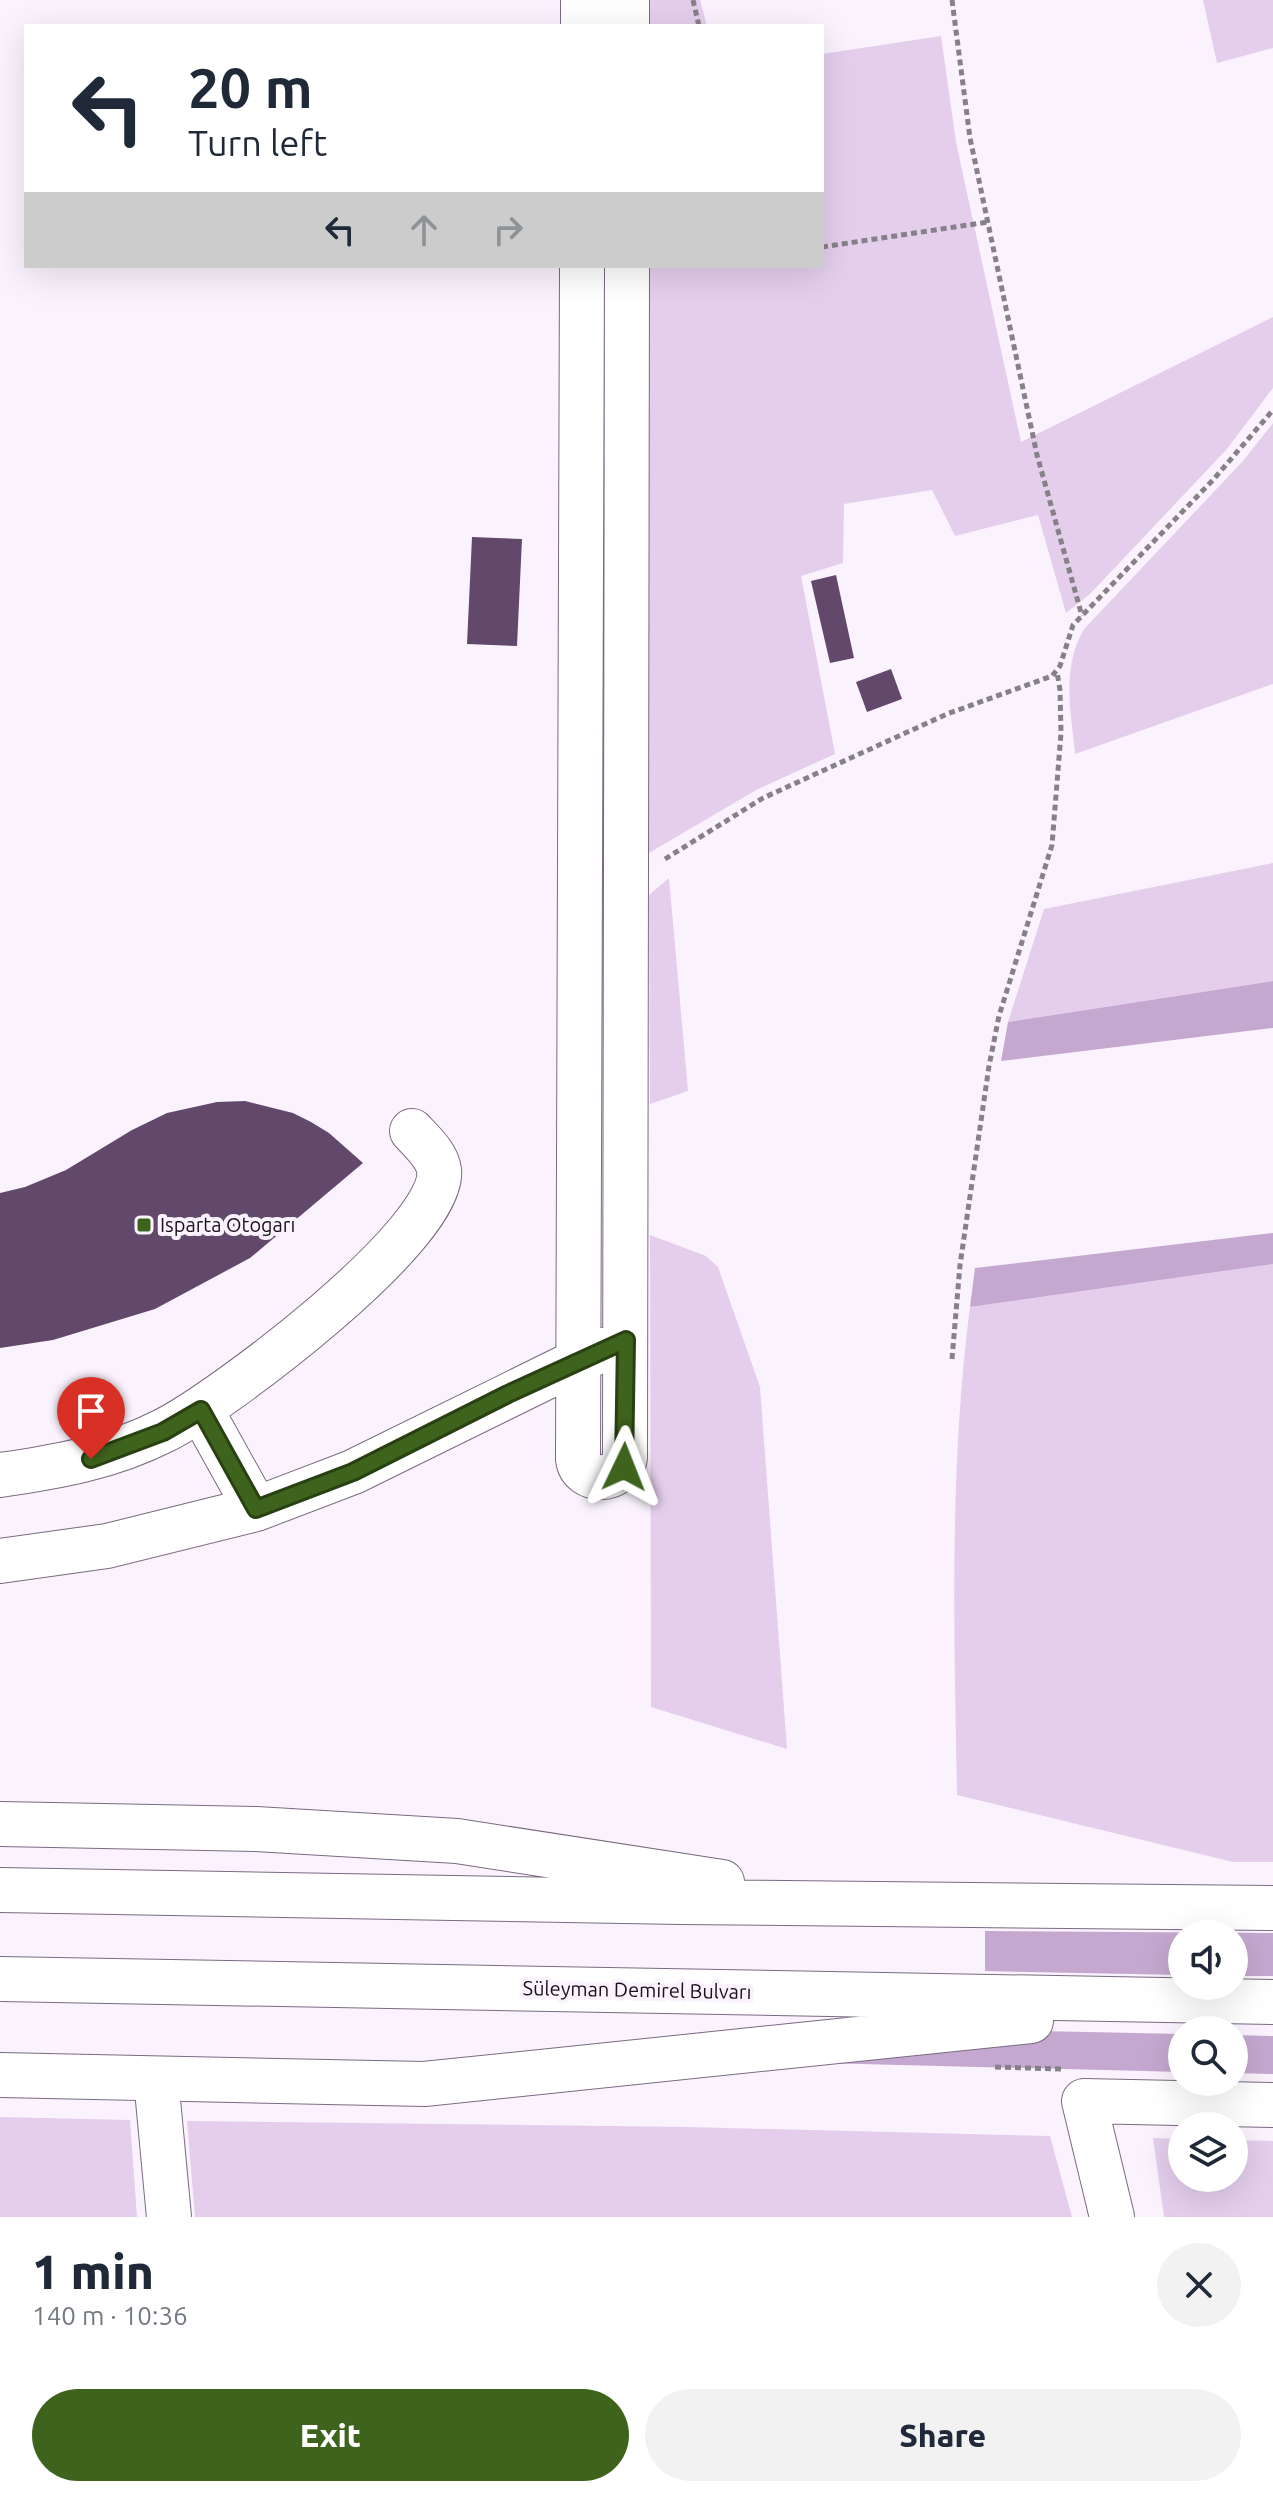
<!DOCTYPE html>
<html lang="en">
<head>
<meta charset="utf-8">
<style>
	body { margin:0; font-family:Ubuntu,sans-serif; background:#f2f2f3; color:#1f2937; height:100vh; display:flex; flex-direction:column; font-size:30px; white-space:nowrap }
	* { box-sizing:border-box; margin:0 }
	p { font-size:26px; color:#747a83 }
	.icon { flex:none; width:44px; height:44px; fill:none; stroke:currentColor; stroke-width:2; stroke-linecap:round; stroke-linejoin:round }
	.map { position:relative; height:2217px; overflow:hidden }
	.sheet { display:flex; flex-direction:column; background:#fff; flex:1 }
	.sheet>* { flex:none }
	.top-card { position:absolute; left:24px; top:24px; width:800px; height:244px; border-radius:0px; box-shadow:0 8px 32px #0002; background:#fff; color:#1f2937; overflow:hidden }
	.buttons { position:absolute; left:1168px; top:1920px; display:grid; gap:16px }
	.buttons a { display:grid; place-items:center; width:80px; height:80px; border-radius:50%; background:#fff; box-shadow:0 8px 32px #0002; font-size:40px }
	.pin { position:absolute; display:grid; place-items:center; width:68px; height:68px; color:#fff; margin:-82px -34px; border-radius:50% 50% 50% 0; rotate:-45deg; box-shadow:0 0 8px #0007 }
	.pin .icon { rotate:45deg }
	.me { position:absolute; width:88px; margin:-44px; rotate:2deg; stroke-linejoin:round; filter:drop-shadow(0 0 6px #0008) }
	.turn { display:flex; align-items:center; gap:28px; height:168px; padding:0 32px; font-size:36px }
	.turn .icon { width:104px; height:104px; stroke-width:2.5 }
	.turn b { display:block; font-size:56px; line-height:68px }
	.lanes { display:flex; align-items:center; height:76px; padding:0 32px; background:#0003; justify-content:center; gap:40px; direction:ltr }
	.lanes .off { opacity:.35 }
	.round { display:grid; place-items:center; flex:none; width:84px; height:84px; border-radius:42px; background:#f2f2f3 }
	.overview { display:flex; align-items:center; justify-content:space-between; height:136px; padding:0 32px }
	h1 { font-size:48px; font-weight:800; line-height:60px }
	.primary-button { display:flex; gap:16px; margin-top:auto; padding:16px 32px }
	.primary-button a { flex:1; height:92px; border-radius:48px; background:#3e631c; color:#fff; font-size:32px; font-weight:800; line-height:92px; text-align:center }
	.primary-button a+a { background:#f2f2f3; color:#1f2937 }
	.map>svg:first-child { display:block }
	.green { fill:#e4ceec }
	.forest { fill:#c5a8d0 }
	.building { fill:#62496c }
	.lines { fill:none; stroke-linecap:round; stroke-linejoin:round }
	.minor-casing { stroke:#7b6a81; stroke-width:46 }
	.highway-casing { stroke:#7b6a81; stroke-width:46 }
	.path { stroke:#868089; stroke-width:5; stroke-dasharray:6 4; stroke-linecap:butt }
	.minor { stroke:#fff; stroke-width:44 }
	.highway { stroke:#fff; stroke-width:44 }
	.route-casing { stroke:#284012; stroke-width:20 }
	.route { stroke:#3e631c; stroke-width:14 }
	.poi-dot { fill:#3e631c; stroke:#faf3fd; stroke-width:3 }
	.labels { text-anchor:middle; stroke-width:8; stroke-linejoin:round; paint-order:stroke }
	.poi-label { font-size:20px; fill:#18121b; stroke:#faf3fd; text-anchor:start }
	.street-label { font-size:20px; fill:#18121b; stroke:#faf3fd }
</style>
</head>
<body>
<div class="map">
<svg width="1273" height="2217" viewBox="0 0 1273 2217">
	<rect width="100%" height="100%" fill="#faf3fd"/>
	<path class="green" d="M649,0h51l7,26h-58z
		M1203,0h70v48l-56,15z
		M941,36l15,106 65,300 252,-125v71l-46,61 -137,145 -24,19 -28,-98 -83,21 -23,-46 -88,14 -1,59 -42,13 34,178 -77,35 -109,64v-587h173v-212z
		M1273,423v261l-198,70c-4,-44 -14,-85 9,-125l159,-168z
		M1273,863v118l-265,41 36,-113z
		M669,878l19,213 -38,13 -1,-209z
		M650,1235l56,21 12,11 42,120 27,362 -136,-42z
		M1273,1264v598h-40l-276,-67c-3,-163 -8,-326 13,-488z
		M0,2117l130,3 7,97h-137z
		M187,2121l501,6 362,9 22,81h-877z
		M1153,2138l29,1v39h52v-38l39,1v76h-109z"/>
	<path class="forest" d="M1273,981v47l-272,33 7,-39z
		M1273,1233v31l-303,43 5,-39z
		M985,1931l288,2v43h-39v-42h-52v41l-197,-4z
		M947,2029l235,5v38l-523,-13z
		M1234,2035l39,1v38l-39,-1z"/>
	<path class="building" d="M472,537l50,2 -5,107 -50,-2z
		M836,575l18,83 -24,5 -19,-82z
		M891,669l11,30 -35,13 -11,-30z
		M245,1101l48,12 18,9 18,11 34,30 -113,95 -95,51 -102,31 -53,8v-155l25,-6 41,-17 66,-40 35,-17 50,-11z"/>
	<g class="lines">
		<g class="minor-casing">
			<path id="minor" d="M583,26v-26
				M627,26v-26
				M582,266l-4,1193c3,25 44,24 47,-2l2,-1191
				M201,1410l55,99
				M0,1475c57,-8 112,-18 163,-44 56,-27 285,-199 276,-261 -2,-15 -17,-28 -27,-39
				M0,1561l107,-15 149,-37 97,-37 248,-122
				M156,2079l13,138
				M1112,2217l-28,-116 189,4"/>
		</g>
		<g class="highway-casing">
			<path id="highway" d="M0,1824l256,5 201,12 265,41
				M0,1890l681,12 592,6
				M0,1979l1273,23
				M0,2075l424,9 607,-63"/>
		</g>
		<path class="path" d="M693,0l6,26
			M952,0l18,138 67,317 45,161
			M822,247l166,-25
			M665,859l98,-61 184,-84 105,-38 8,-10 13,-41 140,-145 60,-70
			M952,1359l8,-94 29,-199 10,-50 53,-171 9,-112 -1,-43 -3,-18
			M995,2067l66,2"/>
		<use href="#minor" class="minor"/>
		<use href="#highway" class="highway"/>
	</g>
	<g class="lines">
		<g class="route-casing">
			<path id="route" d="M91,1459l72,-27 38,-22 55,99 97,-37 155,-78 118,-54 -2,127"/>
		</g>
		<use href="#route" class="route"/>
	</g>
	<rect class="poi-dot" x="136" y="1217" width="16" height="16" rx="4"/>
	<g class="labels">
		<g class="poi-label">
			<text x="160" y="1232">Isparta Otogarı</text>
		</g>
		<g class="street-label">
			<text transform="translate(637 1990) rotate(1)" y="7">Süleyman Demirel Bulvarı</text>
		</g>
	</g>
</svg>
<div class="buttons">
<a><svg class="icon" aria-label="sound" viewBox="0 0 24 24"><path d="M4 9h4l5-4v14l-5-4H4zM17 9q2 3 0 6"/></svg></a>
<a><svg class="icon" aria-label="search" viewBox="0 0 24 24"><circle cx="10" cy="10" r="6"/><path d="M15 15l6 6"/></svg></a>
<a><svg class="icon" aria-label="layers" viewBox="0 0 24 24"><path d="M12 4l9 5-9 5-9-5zM3 14l9 5 9-5"/></svg></a>
</div>
<div class="pin" style="left:91px;top:1459px;background:#d93025"><svg class="icon" aria-label="arrive" viewBox="0 0 24 24"><path d="M6 21V4h12l-3 4 3 4H6"/></svg></div>
<svg class="me" style="left:624px;top:1467px" viewBox="-20 -20 40 40"><path d="M0-17L14 15 0 8-14 15z" fill="#3e631c" stroke="#fff" stroke-width="4"/></svg>
<div class="top-card">
<div class="turn"><svg class="icon" aria-label="left" viewBox="0 0 24 24"><path d="M17 20v-9H6M10 6l-5 5 5 5"/></svg><div><b>20 m</b>Turn left</div></div>
<div class="lanes"><svg class="icon" aria-label="left" viewBox="0 0 24 24"><path d="M17 20v-9H6M10 6l-5 5 5 5"/></svg><svg class="icon off" aria-label="ahead" viewBox="0 0 24 24"><path d="M12 20V5M6 11l6-6 6 6"/></svg><svg class="icon off" aria-label="right" viewBox="0 0 24 24"><path d="M7 20v-9h11M14 6l5 5-5 5"/></svg></div>
</div>
</div>
<section class="sheet">
<div class="overview"><div><h1>1 min</h1><p>140 m · 10:36</p></div><a class="round"><svg class="icon" aria-label="close" viewBox="0 0 24 24"><path d="M6 6l12 12M18 6L6 18"/></svg></a></div>
<div class="primary-button"><a>Exit</a><a>Share</a></div>
</section>
</body>
</html>
